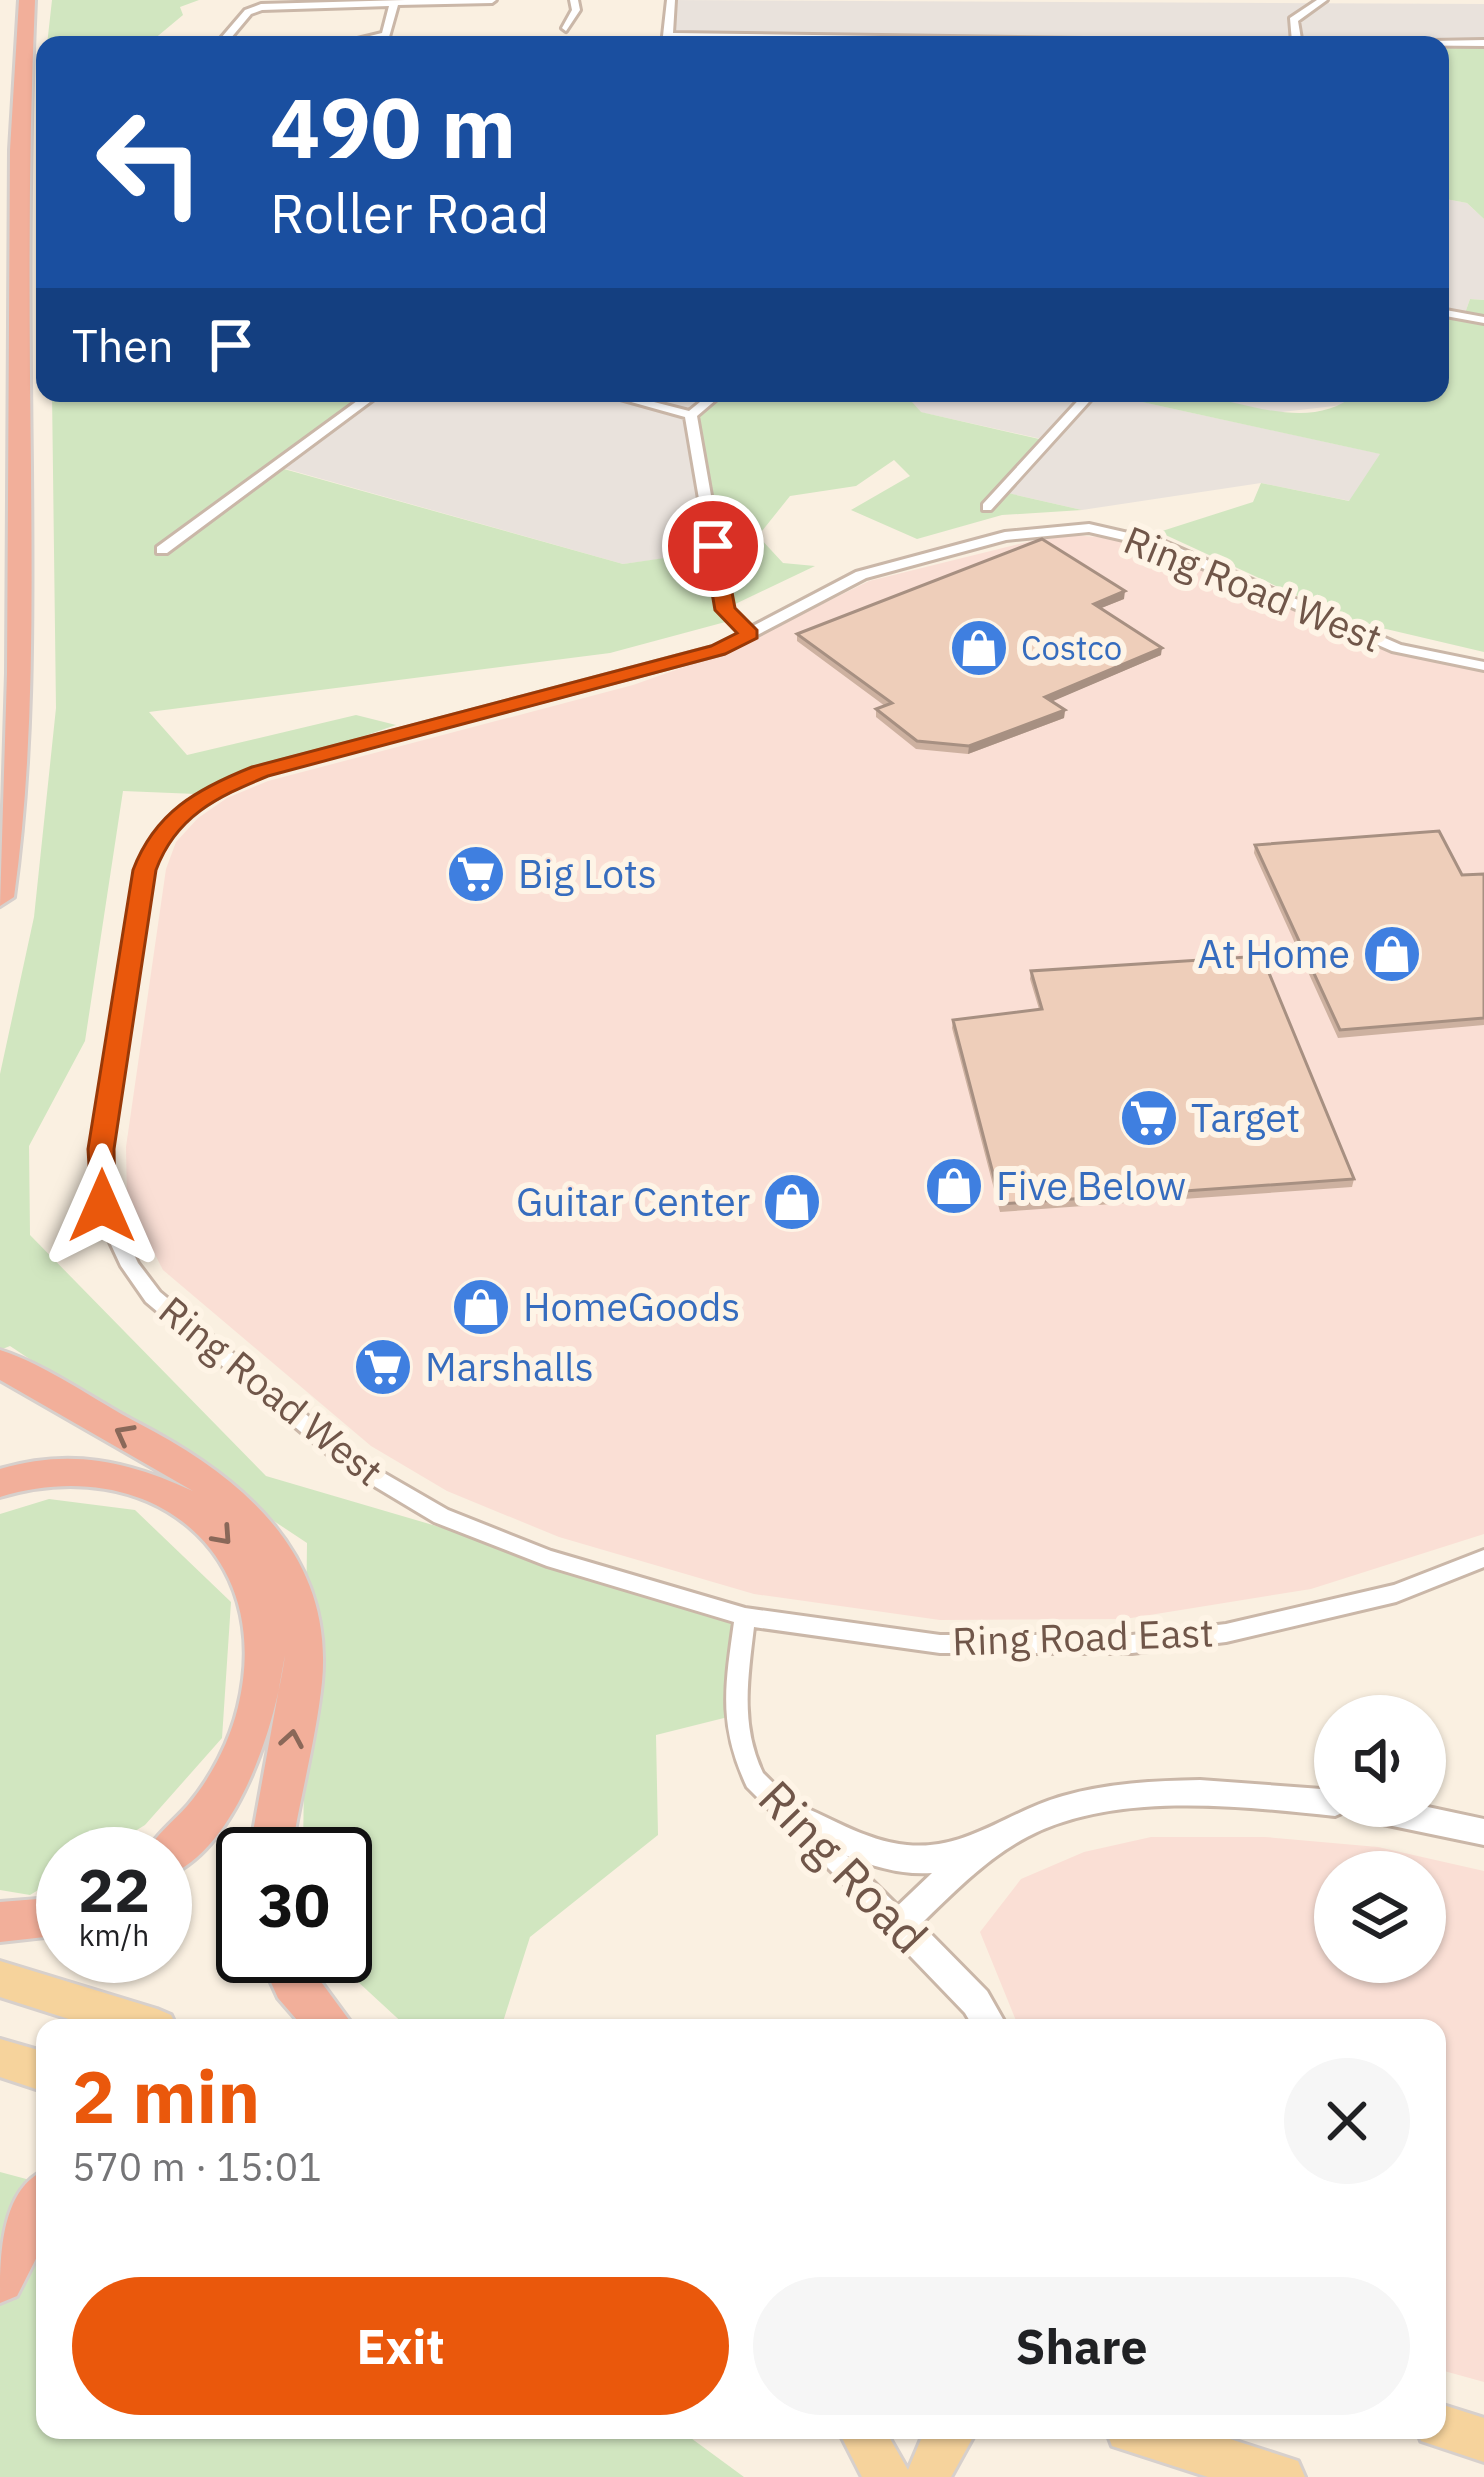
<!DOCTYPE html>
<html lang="en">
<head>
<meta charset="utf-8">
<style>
	body { margin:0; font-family:"IBM Plex Sans",sans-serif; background:#f6f6f6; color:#202124; height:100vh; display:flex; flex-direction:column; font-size:45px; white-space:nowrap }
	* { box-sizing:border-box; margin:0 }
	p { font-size:39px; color:#757577 }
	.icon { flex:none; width:66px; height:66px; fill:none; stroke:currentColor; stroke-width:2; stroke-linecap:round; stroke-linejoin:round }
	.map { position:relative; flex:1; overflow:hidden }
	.details { position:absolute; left:36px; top:2019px; width:1410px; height:420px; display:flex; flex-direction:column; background:#fff; border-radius:24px; box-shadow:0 3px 9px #0004 }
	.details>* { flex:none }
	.hud { position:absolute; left:36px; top:36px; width:1413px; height:366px; border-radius:24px; box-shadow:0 3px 9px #0004; background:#1a4fa0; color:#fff; overflow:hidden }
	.tools { position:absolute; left:1314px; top:1695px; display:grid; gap:24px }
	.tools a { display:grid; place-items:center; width:132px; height:132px; border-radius:50%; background:#fff; box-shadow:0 3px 9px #0004; font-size:60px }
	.speed { position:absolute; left:36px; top:1827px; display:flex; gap:24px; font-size:60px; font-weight:700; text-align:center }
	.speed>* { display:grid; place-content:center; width:156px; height:156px; border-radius:50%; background:#fff; box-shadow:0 3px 9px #0004; line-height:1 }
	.speed small { font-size:30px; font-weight:400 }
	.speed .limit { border:6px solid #111; border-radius:18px; background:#fff; color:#111 }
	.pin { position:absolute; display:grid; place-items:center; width:102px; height:102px; color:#fff; margin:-51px; border:6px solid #fff; border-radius:50%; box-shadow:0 3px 12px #0007 }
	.me { position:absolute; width:132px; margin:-66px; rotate:0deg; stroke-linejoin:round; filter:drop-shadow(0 0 9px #0008) }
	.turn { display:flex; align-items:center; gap:42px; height:252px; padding:0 36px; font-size:54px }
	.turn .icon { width:156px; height:156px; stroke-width:2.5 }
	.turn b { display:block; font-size:84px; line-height:102px }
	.then { display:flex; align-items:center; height:114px; padding:0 36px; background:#0003; gap:24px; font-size:45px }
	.round { display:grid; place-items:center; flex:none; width:126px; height:126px; border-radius:63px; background:#f6f6f6 }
	.overview { display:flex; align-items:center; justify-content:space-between; height:204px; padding:0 36px }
	h1 { font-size:72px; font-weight:700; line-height:90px; color:#ea580c }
	.button { display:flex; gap:24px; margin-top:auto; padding:24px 36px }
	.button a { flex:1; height:138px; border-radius:72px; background:#ea580c; color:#fff; font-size:48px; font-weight:700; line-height:138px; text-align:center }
	.button a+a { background:#f6f6f6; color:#202124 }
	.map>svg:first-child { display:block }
	.commercial { fill:#fadfd5; fill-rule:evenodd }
	.industrial { fill:#e9e2dc }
	.green { fill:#d1e6c0 }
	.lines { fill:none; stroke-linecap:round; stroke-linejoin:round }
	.minor-casing { stroke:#cab7a8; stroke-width:6 }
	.tertiary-casing { stroke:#cab7a8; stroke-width:6 }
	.primary-casing { stroke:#d7d0cc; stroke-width:6 }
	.motorway-casing { stroke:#d7d0cc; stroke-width:6 }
	.minor { fill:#fff; fill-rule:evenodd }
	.tertiary { fill:#fff; fill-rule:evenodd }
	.primary { fill:#f6d39c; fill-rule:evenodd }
	.motorway { fill:#f2af9a; fill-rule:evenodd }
	.wall { fill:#cdb1a0 }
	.shaded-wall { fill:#a79082 }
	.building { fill:#eeceba; stroke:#a79082; stroke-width:3 }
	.oneway { stroke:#8a6859 }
	.route { fill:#ea580c; stroke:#983908; stroke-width:3 }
	.labels { text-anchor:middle; stroke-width:12; stroke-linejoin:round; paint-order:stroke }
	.far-shop-label { font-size:33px; fill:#366cbe; stroke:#fef4e6; text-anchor:start }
	.street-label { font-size:39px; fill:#705649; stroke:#fef4e6 }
	.shop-label { font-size:39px; fill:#366cbe; stroke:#fef4e6; text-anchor:start }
	.near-street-label { font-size:48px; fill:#705649; stroke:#fef4e6 }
</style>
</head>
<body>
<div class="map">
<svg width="1484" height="2477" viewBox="0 0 1484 2477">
	<rect width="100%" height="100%" fill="#faf0e1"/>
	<path class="commercial" d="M1059,534l64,5 29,9 239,105 93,19v862l-173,55 -186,30 -185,1 -186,-26 -195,-57 -112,-46 -76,-45 -208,-176 -36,-70 -1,-53 40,-278 10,-27 22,-24 29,-20 41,-17 365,-96 88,-31 148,-73z
		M1151,1837h114l113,10 106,24v511l-47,-13v-341h-418l-39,-96 41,-53 63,-27zM1335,1872h90v90h-90z"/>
	<path class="industrial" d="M667,0l817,4v39l-893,2 72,-2z
		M1440,198l27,5 17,16v81l-14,-1 -6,17 -24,-5z
		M376,393h347l-10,159 -90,12 -340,-96z
		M904,393h197l280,61 -31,47 -89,-18 -179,27 -84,-19 48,-51 -126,-28z
		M1191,393h165l-13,12 -70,8z"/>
	<path class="green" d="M52,0h147l-19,7 3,8 -36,30h-100z
		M1484,43v176l-17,-16 -27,-5v-153h-96z
		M1470,299l14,1v352l-132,-31 -193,-89 94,-30 8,-19 88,18 31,-47 -279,-61c30,0 64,-4 94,1 48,8 119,39 161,-1h84v-82l24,5z
		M52,393h324l-92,76 339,95 90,-13 -19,-130 29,-28h181l17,19 127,29 -49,50 83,19 -80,5 -85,24 -66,-29 59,-34 -16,-16 -38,26 -66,10 -32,40 25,27 32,3 -86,41v14l-119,32 -461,59 38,43 169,-40 40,10 -200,69 -73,-3 -38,250 -56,105 1,89 236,241 487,143 -21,97 -76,19 2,100 -128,102 -29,91h-93l-78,-72h15v-102h-42l4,-311 -297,-197 -10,4v-276l34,-157 22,-209z
		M49,1499l86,11 96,92 -9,136 -77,87 -47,29h-35v21l-33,20 -30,-5v-376z
		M0,2172l45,12v246h635l64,47h-744z"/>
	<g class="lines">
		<g class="minor-casing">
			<path id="minor" d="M405,0h91l-4,3 -94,2 -9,32 -38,8h-18l49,-12 7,-27 -127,4 -11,4 -26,31h-10l30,-35 16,-6z
				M570,0h8l2,10 -14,21 -4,-3 10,-18z
				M667,0h8l-2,33 619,9 -2,-24 27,-18h10l-29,21 4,24 -630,-6v6h-10z
				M1484,40v6l-110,-1 5,-3z
				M1440,309l44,8v6l-44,-8z
				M368,393h14l-215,160h-10v-6z
				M599,393h20l70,18 22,-18h13l-27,23 34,193 20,18 105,-55 149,-40 84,-8 74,17 238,104 83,17v8l-92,-19 -238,-104 -65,-15 -83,8 -140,38 -143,75 -458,121c-52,23 -88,42 -113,96l-42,279 1,57 27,57 22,29 198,166 90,52 103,41 194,57 195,27h192l94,-11 168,-39 90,-35v17l-88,35 -170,40 -94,11h-192l-186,-26c-6,50 -14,99 9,146l145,143 4,8 -4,8 -8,3 -8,-3 -145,-145c-29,-62 -22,-100 -13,-165l-187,-56 -113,-44 -90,-54 -198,-166 -25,-36 -28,-60 -1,-57 44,-279c27,-57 63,-78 119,-102l458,-121 28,-14 -23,-23 -33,-193z
				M1085,393h12l-106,117h-8v-6z"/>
		</g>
		<g class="tertiary-casing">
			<path id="tertiary" d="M1200,1780l135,10v16h88l61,13v26l-125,-26 -13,-8 -11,5c-94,-10 -222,-25 -308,21 -41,22 -73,55 -106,87l66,67 21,37h-34l-9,-15 -76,-79 -4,-10 4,-10 43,-41c-56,4 -107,-28 -156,-51l-4,-9 4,-9 11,-4c40,15 77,41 120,45 59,6 101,-34 156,-49 45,-13 91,-15 137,-16z"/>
		</g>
		<g class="primary-casing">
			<path id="primary" d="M0,1961l157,48 14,6 6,13h-80l-97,-31z
				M0,2039l45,13v40l-45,-15z
				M1437,2403l47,15v44l-63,-21 -4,-11h20z
				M838,2430h47l23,40 17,-40h52l-26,47h-89z
				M1106,2430h96l96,31 7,16h-97l-96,-31z"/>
		</g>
		<g class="motorway-casing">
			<path id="motorway" d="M19,0h16c-7,156 -6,311 -4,467 1,144 3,287 -17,430l-14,9 7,-233 3,-523z
				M0,1350c47,15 94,50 138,73 104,54 196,131 184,259 -6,58 -22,114 -31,172h-42l36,-199c-9,69 -48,195 -120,222v-23h-19c9,-19 28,-33 42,-49 23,-27 42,-64 50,-98 38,-157 -91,-255 -238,-210v-28c70,-21 128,-8 193,22l-193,-111z
				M63,1897v38l-63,7v-40z
				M259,1956h43l53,72h-51l-26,-30z
				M45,2170v71l-28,55 -17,7c0,-45 0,-113 45,-133z"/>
		</g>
		<use href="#minor" class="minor"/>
		<use href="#tertiary" class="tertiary"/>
		<use href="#primary" class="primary"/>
		<use href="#motorway" class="motorway"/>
	</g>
	<path class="wall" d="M1124,599l-23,9 60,47 -109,46 13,9 -1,8 -96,36 -52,-5 -40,-32v-8l9,-3 -88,-65v-7z
		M1255,845l207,30 22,-1v151l-146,13 -84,-185z
		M1031,971l323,208 -2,8 -352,25 -48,-184 1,-8 86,-11 -9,-30z"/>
	<path class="shaded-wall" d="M1125,591l-1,8 -30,12v-7z
		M1162,648l-1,7 -117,50 1,-8z
		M1065,710l-1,8 -96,36 1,-8z"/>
	<path class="building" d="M1042,539l83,52 -31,13 68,44 -117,49 20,13 -96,36 -52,-5 -41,-32 16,-6 -95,-69z
		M1439,831l23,44 22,-1v144l-144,12 -85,-185z
		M1262,956l92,223 -353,25 -48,-184 89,-11 -11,-38z"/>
	<defs><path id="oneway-chevron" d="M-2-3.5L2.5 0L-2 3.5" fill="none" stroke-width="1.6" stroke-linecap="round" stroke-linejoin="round" transform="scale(3)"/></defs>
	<g class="oneway">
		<use href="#oneway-chevron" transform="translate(124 1434) rotate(-152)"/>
		<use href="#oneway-chevron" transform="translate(223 1536) rotate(48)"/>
		<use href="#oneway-chevron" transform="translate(292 1739) rotate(-80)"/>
	</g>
	<path class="route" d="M713,540l10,6 12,62 22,22v8l-32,16 -457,122c-51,21 -92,40 -112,94l-42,279 1,57 -13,10 -10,-3 -4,-64 45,-279c22,-58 64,-81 119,-103l459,-121 26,-13 -22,-23 -11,-64z"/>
	<defs>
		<g id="shop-disc" transform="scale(3)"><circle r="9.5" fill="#3f7fe0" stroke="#fef4e6"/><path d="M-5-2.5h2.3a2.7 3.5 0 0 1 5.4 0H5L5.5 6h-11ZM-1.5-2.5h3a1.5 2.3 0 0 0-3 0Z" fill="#fff"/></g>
		<g id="supermarket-disc" transform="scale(3)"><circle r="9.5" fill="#3f7fe0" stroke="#fef4e6"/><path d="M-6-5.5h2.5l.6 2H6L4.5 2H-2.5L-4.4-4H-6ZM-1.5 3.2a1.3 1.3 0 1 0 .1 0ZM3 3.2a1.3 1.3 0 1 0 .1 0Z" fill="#fff"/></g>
	</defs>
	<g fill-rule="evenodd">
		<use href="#shop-disc" x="979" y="648"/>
		<use href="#supermarket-disc" x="476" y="874"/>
		<use href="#shop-disc" x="1392" y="954"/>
		<use href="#supermarket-disc" x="1149" y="1118"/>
		<use href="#shop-disc" x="954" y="1186"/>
		<use href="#shop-disc" x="792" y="1202"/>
		<use href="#shop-disc" x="481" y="1307"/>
		<use href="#supermarket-disc" x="383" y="1367"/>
	</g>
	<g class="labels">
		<g class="far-shop-label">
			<text x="1021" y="660">Costco</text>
		</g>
		<g class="street-label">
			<text transform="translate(1253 589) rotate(22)" y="14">Ring Road West</text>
			<text transform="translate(271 1391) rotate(39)" y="14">Ring Road West</text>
			<text transform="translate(1083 1637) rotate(-2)" y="14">Ring Road East</text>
		</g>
		<g class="shop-label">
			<text x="518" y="888">Big Lots</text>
			<text x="1350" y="968" text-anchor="end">At Home</text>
			<text x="1191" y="1132">Target</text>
			<text x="996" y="1200">Five Below</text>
			<text x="750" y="1216" text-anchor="end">Guitar Center</text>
			<text x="523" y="1321">HomeGoods</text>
			<text x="425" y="1381">Marshalls</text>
		</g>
		<g class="near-street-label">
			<text transform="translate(843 1867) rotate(46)" y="17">Ring Road</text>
		</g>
	</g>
</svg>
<div class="tools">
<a><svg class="icon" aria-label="sound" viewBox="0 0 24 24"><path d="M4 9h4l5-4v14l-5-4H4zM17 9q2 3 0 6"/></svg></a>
<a><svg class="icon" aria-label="layers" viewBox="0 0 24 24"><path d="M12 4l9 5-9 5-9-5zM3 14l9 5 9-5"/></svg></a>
</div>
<div class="speed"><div>22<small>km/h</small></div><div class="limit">30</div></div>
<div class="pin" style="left:713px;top:546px;background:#d93025"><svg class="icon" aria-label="arrive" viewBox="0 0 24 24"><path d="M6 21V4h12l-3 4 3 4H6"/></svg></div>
<svg class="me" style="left:102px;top:1206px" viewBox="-20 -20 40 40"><path d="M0-17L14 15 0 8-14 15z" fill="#ea580c" stroke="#fff" stroke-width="4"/></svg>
<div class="hud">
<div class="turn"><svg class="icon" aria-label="left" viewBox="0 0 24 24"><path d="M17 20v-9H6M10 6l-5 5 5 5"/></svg><div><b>490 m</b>Roller Road</div></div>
<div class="then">Then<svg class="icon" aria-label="arrive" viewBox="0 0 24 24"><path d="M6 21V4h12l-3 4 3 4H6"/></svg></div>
</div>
<section class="details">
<div class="overview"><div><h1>2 min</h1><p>570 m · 15:01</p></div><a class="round"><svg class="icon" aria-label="close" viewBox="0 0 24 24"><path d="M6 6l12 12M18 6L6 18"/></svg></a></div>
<div class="button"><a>Exit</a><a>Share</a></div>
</section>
</div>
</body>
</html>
